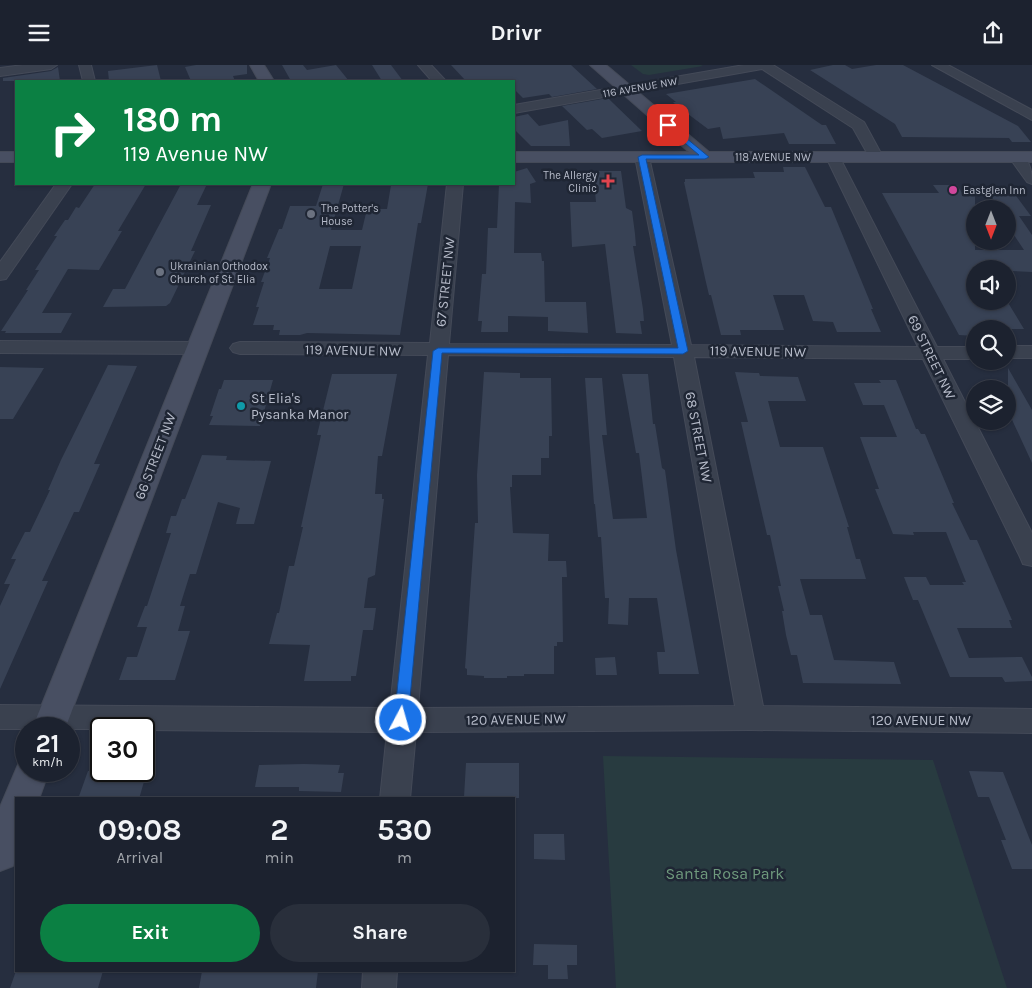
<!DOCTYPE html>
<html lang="en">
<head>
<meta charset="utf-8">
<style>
	body { margin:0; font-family:Karla,sans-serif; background:#292f3b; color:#f1f3f6; height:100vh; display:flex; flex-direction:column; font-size:19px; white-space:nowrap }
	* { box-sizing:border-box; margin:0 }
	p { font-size:16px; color:#a0a4aa }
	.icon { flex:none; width:28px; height:28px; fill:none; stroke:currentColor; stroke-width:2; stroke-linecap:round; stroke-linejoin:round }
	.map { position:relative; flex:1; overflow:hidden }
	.sheet { position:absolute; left:15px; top:732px; width:500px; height:175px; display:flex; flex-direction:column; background:#1c222f; border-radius:0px; box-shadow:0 1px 4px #0004,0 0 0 1px #3a3f4b }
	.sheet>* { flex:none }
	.guide { position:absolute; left:15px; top:15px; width:500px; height:105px; border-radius:0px; box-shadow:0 1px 4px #0004,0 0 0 1px #3a3f4b; background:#0b8043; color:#fff; overflow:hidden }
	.needle { width:32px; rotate:180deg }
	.fabs { position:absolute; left:966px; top:135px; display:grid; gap:10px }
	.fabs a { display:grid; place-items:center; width:50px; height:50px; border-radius:50%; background:#1c222f; box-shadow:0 1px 4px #0004,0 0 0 1px #3a3f4b; font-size:25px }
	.speed { position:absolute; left:15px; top:652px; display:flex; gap:10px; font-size:25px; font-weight:700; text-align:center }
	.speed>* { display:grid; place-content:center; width:65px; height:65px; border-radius:50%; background:#1c222f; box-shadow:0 1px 4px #0004,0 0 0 1px #3a3f4b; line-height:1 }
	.speed small { font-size:12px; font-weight:400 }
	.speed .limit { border:2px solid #111; border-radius:8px; background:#fff; color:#111 }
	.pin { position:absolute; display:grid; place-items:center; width:42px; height:42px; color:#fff; margin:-21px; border-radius:10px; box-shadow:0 2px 8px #0006 }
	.me { position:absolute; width:55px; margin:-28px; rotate:6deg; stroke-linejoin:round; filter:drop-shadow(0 0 4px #0008) }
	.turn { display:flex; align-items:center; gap:18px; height:105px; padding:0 25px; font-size:22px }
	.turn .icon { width:65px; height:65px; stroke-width:2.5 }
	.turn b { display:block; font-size:35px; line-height:42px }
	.eta { display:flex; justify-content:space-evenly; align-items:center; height:85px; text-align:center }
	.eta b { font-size:30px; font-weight:700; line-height:35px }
	.primary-button { display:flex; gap:10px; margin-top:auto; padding:10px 25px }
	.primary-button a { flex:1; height:58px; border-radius:30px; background:#0b8043; color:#fff; font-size:20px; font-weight:700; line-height:58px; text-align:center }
	.primary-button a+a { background:#292f3b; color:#f1f3f6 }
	header { display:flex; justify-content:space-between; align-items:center; height:65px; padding:0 25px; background:#1c222f; font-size:22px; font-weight:700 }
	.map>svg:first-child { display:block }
	.green { fill:#283b40 }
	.building { fill:#384255; fill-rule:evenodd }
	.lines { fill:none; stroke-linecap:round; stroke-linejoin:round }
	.street-casing { stroke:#444a58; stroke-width:2 }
	.secondary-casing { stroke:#444a58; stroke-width:2 }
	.street { fill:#3a414f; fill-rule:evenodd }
	.secondary { fill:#484f62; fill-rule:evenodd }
	.route { fill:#1a73e8; stroke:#114b97 }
	.health-dot { fill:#e0444e; stroke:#1f2634; stroke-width:2 }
	.hotel-dot { fill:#d1479c; stroke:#1f2634; stroke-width:2 }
	.worship-dot { fill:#6b7280; stroke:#1f2634; stroke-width:2 }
	.culture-dot { fill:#0f9aa8; stroke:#1f2634; stroke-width:2 }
	.labels { text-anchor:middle; stroke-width:5; stroke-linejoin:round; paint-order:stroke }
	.far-street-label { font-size:11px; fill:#b7bcca; stroke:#1f2634 }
	.far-poi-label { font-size:11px; fill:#b7bcca; stroke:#1f2634; text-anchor:start }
	.street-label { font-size:14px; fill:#b7bcca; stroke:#1f2634 }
	.poi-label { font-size:14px; fill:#b7bcca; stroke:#1f2634; text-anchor:start }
	.near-park-label { font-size:16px; fill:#6f9a7d; stroke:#1f2634 }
</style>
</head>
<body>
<header><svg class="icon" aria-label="menu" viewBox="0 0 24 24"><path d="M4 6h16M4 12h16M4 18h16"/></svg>Drivr<svg class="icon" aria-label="share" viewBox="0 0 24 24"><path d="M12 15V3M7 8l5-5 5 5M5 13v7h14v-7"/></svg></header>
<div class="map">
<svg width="1032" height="923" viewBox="0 0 1032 923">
	<rect width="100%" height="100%" fill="#262e3f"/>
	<path class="green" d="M631,0h70l2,1 -54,9 -6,-1z
		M603,691l330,4 74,228h-391z"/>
	<path class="building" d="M157,0l4,16h-52l-1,-10z
		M196,0h51v9l-14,2 2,5h-18l-1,-2 -25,2 -6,-14z
		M282,0h21l4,5 29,-5 13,16h-58z
		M372,0h19l12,16h-21z
		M451,0h120l26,24 -45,8 -3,-3 -26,4 -9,-9v-8h-48z
		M833,0h12l7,4 24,-4h27l115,61 13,16h-19l-3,-4 -107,-1 -7,-13 -85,-54z
		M58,2l2,14h-57v-3l48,-7z
		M755,14l67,46h4l10,19h-47l-5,-11 -61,6 -3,-12 -12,2 -32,-24 -3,-3h3l-10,-8z
		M608,33l5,5 29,28 -40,7 -10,-9 -5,1 -25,-24z
		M528,49l11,12 29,-6 2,26h-39l-17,-17v-12z
		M783,102h22l20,40h6l42,102h-2l10,23h-44l-4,-10 -20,-1 -9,-26h-31l11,35h-44l1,5h-20l-10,-40h-2l-4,-17 -21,-96h1v-3l70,-1 -2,-6h31z
		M527,103l9,14 -6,2 1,19 -16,-1 -1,51h27l1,8h2l1,41h41l2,31 -40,-2v-14l-40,-1v16h-27l1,-11h-4l4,-47h4l2,-46h9l2,-44h15v-12z
		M593,106h28l5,37 6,3 3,23 1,12h-3l10,63 1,12h-4l2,13 -26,-1 -11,-89 -33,3 -2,-45h26z
		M95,119h51l-28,47h4l-23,39 -31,-1 -26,44h30l-11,20h-56l1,-2h-5l27,-41h-2l13,-20h-4l22,-34h-3l11,-16h3l8,-13 3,1z
		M181,119h26l-10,21h14l-20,46h4l-25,52 -4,3 -63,1 10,-18h12z
		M323,119h21l-13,46h31l5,-21h20l4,-24 37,-1 -7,39h-3l-18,112 -93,-2 -7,2h-21l1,-5h-7l1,-5h-21l6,-18h-3l8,-25h-3l9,-24h-3l12,-29h3l8,-23h26zM330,181h31l-9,43h-33z
		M933,120h24l5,8h13v57h49l-16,-24v-17h-8l-11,-16h25l17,23h-12l13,19v37l-21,-1 -1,-2h-35v32h32l17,28h-49v7l-16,-1 -77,-142h57z
		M108,300l29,1 -43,98h6l-21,48h-5l-32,69h6l-48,108v-83l10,-22h-6l12,-25h-5l14,-27h5l20,-42h-2l13,-30z
		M0,302l44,1 -31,51h-13z
		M1008,303l24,42v53l-24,-52z
		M484,307l36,1v5h31l1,58h-3v22h-8v17h-29v12h-2l3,46 36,1 -1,27h18l1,16h-5l1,65h-6v4h-3v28h-30v2h-17v2h-23v-2l-17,-1v-6l-2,-1 10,-145h3l-1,-48z
		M735,307l20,1h4l1,3 38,1 8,24h-38l12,46h43l26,80h-2l9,32h4l6,20h-66l10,36h12l12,45 60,2 7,22 -98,-1 -6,-28h-6l-5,-20 -4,-24h2l-6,-25h3l-11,-51h-3l-26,-113h7z
		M332,309h65l-15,82h-4l-3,38h7v5h2l-9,76 -7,3 -4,30h12l-3,22h-10l-7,46h-5v5h-47l6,-36 -41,-1 8,-31h2l10,-47h5l9,-39h-2l20,-92h-4z
		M622,309h26l5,50h2l7,44 3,2 11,80 23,124h-40l-2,-22h8l-8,-54h-28l-1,27 -20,-1 1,-26h-4l-4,-61h-3l-3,-33h-1l-9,-126h17l5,57h-5l11,84 34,-1 -8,-65h-3z
		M224,315h49l-13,46 -51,-1 4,-9h-3l9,-27h2z
		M879,315h17l20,49h2l3,5h4l29,69h-2l18,37h7l35,80h-3l3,8h-55l12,30 53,-1 10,20v4l-27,1 -3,-5h-52l-32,-77h-5l-9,-23h22l4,8h34l-2,-3h4l-20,-50h-33l1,3 -21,-1 -18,-45h4l-19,-52h37l-13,-32h-21l-9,-22h27z
		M202,390l25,1 -1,4 45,1 -17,63h-18l4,-16 -22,-6 -22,72h-6l-10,32h5l-7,25h12l-15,49h-56l8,-23h10l10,-30h-10l8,-21h2l24,-73h-5l5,-17h5l6,-17h3z
		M615,592l2,18h-21l-1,-17z
		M466,698h53v35l-55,-1z
		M304,699l36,1 -2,8h6l-3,19 -42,-1v-4h-44l4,-22z
		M88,706h59l-8,28h-61z
		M969,706l34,1 29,73v24h-20l-11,-29h5l-17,-43h-11z
		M534,769h30l1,26 -31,-1z
		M534,879l43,1v20h-10l1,14h-20v-14h-15z
		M16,906h87l-5,17h-88z
		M202,906h116l-2,17h-117z"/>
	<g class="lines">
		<g class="street-casing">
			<path id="street" d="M23,0h34l-6,4 -51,7v-8z
				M79,0h12l4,16h-12z
				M418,0h13l15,16h-14z
				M744,0h29l91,57 19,35 -2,3h-10l-18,-32 -91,-59 -248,44v-8z
				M932,0h16l84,45v10z
				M642,88l5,1 2,3 42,188 227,2 -92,-190 2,-3h10l99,193h38v12h-32l89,174v33l-9,-2 -3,-7 -97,-198 -229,-2 69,349 269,3v24l-281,-3 -335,2 -6,67h-30l7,-67 -243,-2v-1h-144v-24l390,3 38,-353 -188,-1 -7,-2 -3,-4 3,-4 7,-2 190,1 17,-159h16l-14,160 223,1 -37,-188 2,-3zM448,290l226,2 61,349 -317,2z
				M1016,88c14,3 16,18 16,31l-5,-2 -18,-25 2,-3z
				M56,119h16l-66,95 -6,1v-18z
				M0,276l197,1 7,2 3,4 -3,4 -7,2 -197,-1z
				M1008,281h24v12h-24z
				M363,906h34l-1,17h-34z"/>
		</g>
		<g class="secondary-casing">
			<path id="secondary" d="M250,0h14l10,16h-15z
				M590,0h16l103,87h323v10h-518v-10h175z
				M0,87h16v10h-16z
				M253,119h18l-206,545h-33z
				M26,693v13h23l-10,28h-23v59l-3,8 -13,5v-64l20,-47z"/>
		</g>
		<use href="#street" class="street"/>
		<use href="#secondary" class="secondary"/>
	</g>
	<path class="route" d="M668,58l41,34 -4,2h-59l42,192 -5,3 -241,-1 -34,367 -2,4 -5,2 -5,-2 -2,-4 39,-369 5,-3h240l-40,-191 4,-2h57l-33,-28 -1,-2z"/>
	<path class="health-dot" d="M605.5 108.5h5v5h5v5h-5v5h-5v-5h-5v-5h5z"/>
	<circle class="hotel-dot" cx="953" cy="125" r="5"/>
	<g class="worship-dot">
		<circle cx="311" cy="149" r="5"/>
		<circle cx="160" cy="207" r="5"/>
	</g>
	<circle class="culture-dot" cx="241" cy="341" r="5"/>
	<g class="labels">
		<g class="far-street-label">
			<text transform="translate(640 22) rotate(-10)" y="4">116 AVENUE NW</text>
			<text x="773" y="96">118 AVENUE NW</text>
		</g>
		<g class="far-poi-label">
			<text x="597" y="114" text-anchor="end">The Allergy<tspan x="597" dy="13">Clinic</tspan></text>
			<text x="963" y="129">Eastglen Inn</text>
			<text x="321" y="147">The Potter's<tspan x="321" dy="13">House</tspan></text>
			<text x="170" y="205">Ukrainian Orthodox<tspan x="170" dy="13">Church of St. Elia</tspan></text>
		</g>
		<g class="street-label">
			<text transform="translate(445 217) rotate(-84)" y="5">67 STREET NW</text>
			<text transform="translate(353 285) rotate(1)" y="5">119 AVENUE NW</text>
			<text transform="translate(758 286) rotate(1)" y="5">119 AVENUE NW</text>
			<text transform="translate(932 292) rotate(64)" y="5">69 STREET NW</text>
			<text transform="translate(699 372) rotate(79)" y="5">68 STREET NW</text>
			<text transform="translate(155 391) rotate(-69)" y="5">66 STREET NW</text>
			<text transform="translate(516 654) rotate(-1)" y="5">120 AVENUE NW</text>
			<text x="921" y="660">120 AVENUE NW</text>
		</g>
		<g class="poi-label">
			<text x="251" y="338">St Elia's<tspan x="251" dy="16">Pysanka Manor</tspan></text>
		</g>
		<g class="near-park-label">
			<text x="725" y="814">Santa Rosa Park</text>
		</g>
	</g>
</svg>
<div class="fabs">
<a><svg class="needle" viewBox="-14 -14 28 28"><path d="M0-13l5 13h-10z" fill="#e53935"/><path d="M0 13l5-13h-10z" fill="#a0a4aa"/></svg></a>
<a><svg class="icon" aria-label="sound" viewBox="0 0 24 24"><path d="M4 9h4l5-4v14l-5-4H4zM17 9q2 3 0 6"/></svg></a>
<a><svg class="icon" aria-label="search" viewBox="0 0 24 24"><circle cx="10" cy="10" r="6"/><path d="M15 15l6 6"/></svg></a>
<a><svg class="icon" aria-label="layers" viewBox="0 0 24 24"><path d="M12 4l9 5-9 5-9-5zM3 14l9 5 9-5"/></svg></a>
</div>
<div class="speed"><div>21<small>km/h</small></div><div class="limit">30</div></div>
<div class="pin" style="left:668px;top:60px;background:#d93025"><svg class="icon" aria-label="arrive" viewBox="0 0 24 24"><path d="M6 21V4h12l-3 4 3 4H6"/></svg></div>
<svg class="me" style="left:401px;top:655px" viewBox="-20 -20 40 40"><circle r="17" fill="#1a73e8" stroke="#fff" stroke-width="3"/><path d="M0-11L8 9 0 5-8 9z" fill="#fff"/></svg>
<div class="guide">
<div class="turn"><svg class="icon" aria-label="right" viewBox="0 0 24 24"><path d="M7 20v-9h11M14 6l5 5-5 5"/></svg><div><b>180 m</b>119 Avenue NW</div></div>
</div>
<section class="sheet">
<div class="eta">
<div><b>09:08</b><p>Arrival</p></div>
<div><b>2</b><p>min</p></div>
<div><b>530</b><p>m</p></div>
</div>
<div class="primary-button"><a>Exit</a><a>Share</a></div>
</section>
</div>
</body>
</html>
